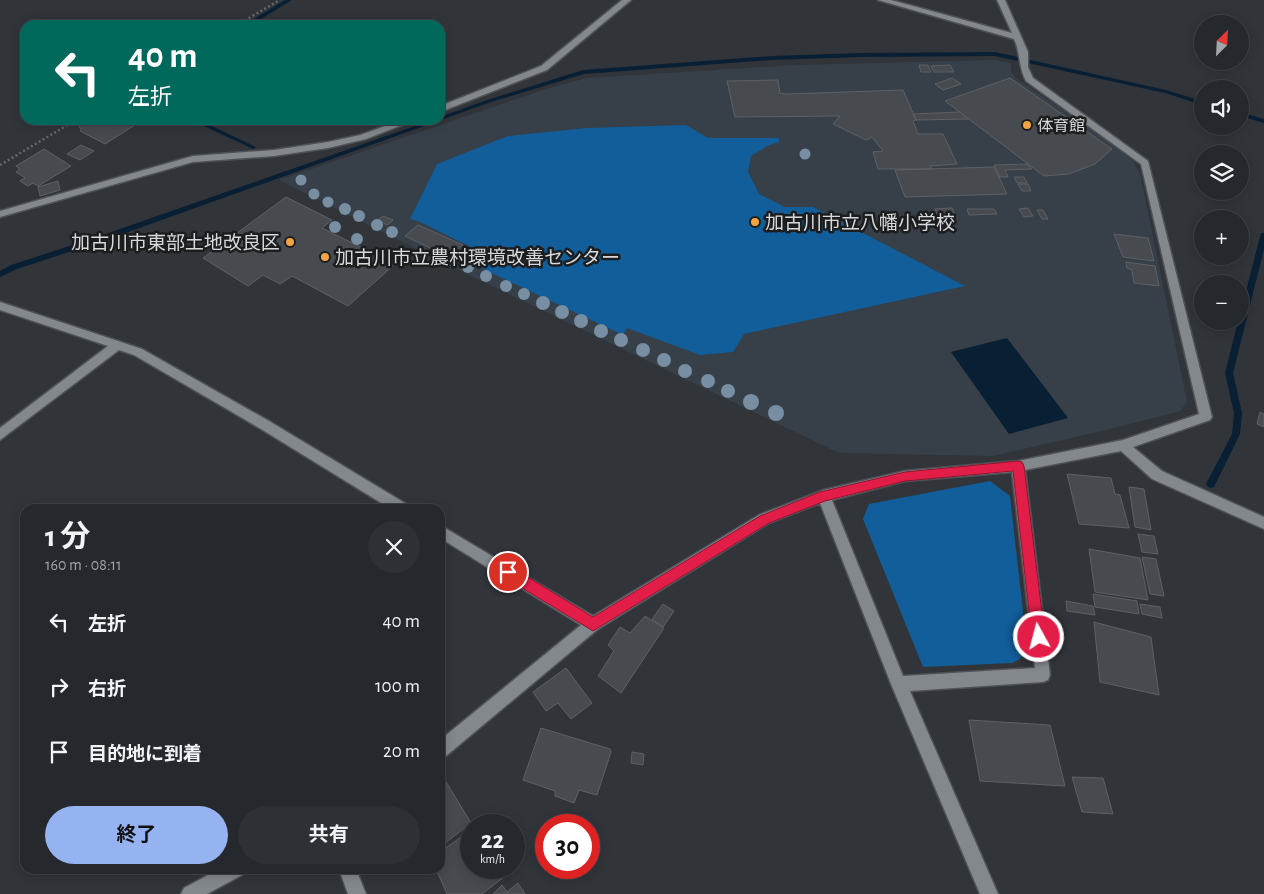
<!DOCTYPE html>
<html lang="ja">
<head>
<meta charset="utf-8">
<style>
	body { margin:0; font-family:"Alegreya Sans","Noto Sans JP",sans-serif; background:#2d3034; color:#f1f3f6; height:100vh; display:flex; flex-direction:column; font-size:19px; white-space:nowrap }
	* { box-sizing:border-box; margin:0 }
	p { font-size:16px; color:#a3a6a9 }
	.icon { flex:none; width:28px; height:28px; fill:none; stroke:currentColor; stroke-width:2; stroke-linecap:round; stroke-linejoin:round }
	.map { position:relative; flex:1; overflow:hidden }
	.side { position:absolute; left:20px; top:504px; width:425px; height:370px; display:flex; flex-direction:column; background:#25282c; border-radius:15px; box-shadow:0 2px 12px #0003,0 0 0 1px #424448 }
	.side>* { flex:none }
	.hud { position:absolute; left:20px; top:20px; width:425px; height:105px; border-radius:15px; box-shadow:0 2px 12px #0003,0 0 0 1px #424448; background:#00695c; color:#fff; overflow:hidden }
	.needle { width:32px; rotate:24deg }
	.tools { position:absolute; left:1194px; top:15px; display:grid; gap:10px }
	.tools a { display:grid; place-items:center; width:55px; height:55px; border-radius:50%; background:#25282c; box-shadow:0 2px 12px #0003,0 0 0 1px #424448; font-size:25px }
	.speed { position:absolute; left:460px; top:814px; display:flex; gap:10px; font-size:25px; font-weight:700; text-align:center }
	.speed>* { display:grid; place-content:center; width:65px; height:65px; border-radius:50%; background:#25282c; box-shadow:0 2px 12px #0003,0 0 0 1px #424448; line-height:1 }
	.speed small { font-size:12px; font-weight:400 }
	.speed .limit { border:8px solid #d22; background:#fff; color:#111 }
	.pin { position:absolute; display:grid; place-items:center; width:42px; height:42px; color:#fff; margin:-21px; border:2px solid #fff; border-radius:50%; box-shadow:0 1px 5px #0007 }
	.me { position:absolute; width:55px; margin:-28px; rotate:353deg; stroke-linejoin:round; filter:drop-shadow(0 0 4px #0008) }
	.turn { display:flex; align-items:center; gap:18px; height:105px; padding:0 25px; font-size:22px }
	.turn .icon { width:65px; height:65px; stroke-width:2.5 }
	.turn b { display:block; font-size:35px; line-height:42px }
	.round { display:grid; place-items:center; flex:none; width:52px; height:52px; border-radius:26px; background:#2d3034 }
	.headline { display:flex; align-items:center; justify-content:space-between; height:85px; padding:0 25px }
	h1 { font-size:30px; font-weight:700; line-height:38px }
	.primary-button { display:flex; gap:10px; margin-top:auto; padding:10px 25px }
	.primary-button a { flex:1; height:58px; border-radius:30px; background:#95b2f1; color:#111; font-size:20px; font-weight:700; line-height:58px; text-align:center }
	.primary-button a+a { background:#2d3034; color:#f1f3f6 }
	ul { padding:0; list-style:none }
	li { display:flex; align-items:center; gap:15px; height:65px; padding:0 25px }
	li div { flex:1 }
	li b { display:block; font-size:19px }
	li em { font-style:normal }
	.map>svg:first-child { display:block }
	.built { fill:#373f48 }
	.green { fill:#115e9a }
	.water { fill:#091f34 }
	.lines { fill:none; stroke-linecap:round; stroke-linejoin:round }
	.stream { fill:#091f34; fill-rule:evenodd }
	.building { fill:#474b50; stroke:#5d6166 }
	.street-casing { stroke:#4e5155; stroke-width:3 }
	.path { stroke:#64686c; stroke-width:2.5; stroke-dasharray:2 2.5; stroke-linecap:butt }
	.street { fill:#83888d; fill-rule:evenodd }
	.tree { fill:#788ea2 }
	.route { fill:#e11d48; stroke:#92132f }
	.poi-dot { fill:#f3a442; stroke:#1b1d1f; stroke-width:2 }
	.labels { text-anchor:middle; stroke-width:5; stroke-linejoin:round; paint-order:stroke }
	.far-poi-label { font-size:16px; fill:#d6d8db; stroke:#1b1d1f; text-anchor:start }
	.poi-label { font-size:19px; fill:#d6d8db; stroke:#1b1d1f; text-anchor:start }
</style>
</head>
<body>
<div class="map">
<svg width="1264" height="894" viewBox="0 0 1264 894">
	<rect width="100%" height="100%" fill="#31353a"/>
	<path class="built" d="M993,60l18,3v8l5,7 99,68 18,15 7,13 47,227 -6,10 -75,19 -113,26 -154,-3 -399,-192 -161,-81 267,-91 40,-11 210,-13z"/>
	<path class="green" d="M686,125l22,13h71v4l-12,4 -16,10 -3,16 11,22 26,13h28l152,79 -221,48 -11,18 -33,3 -73,-27 -4,7 -157,-74 11,-11 -59,-29 -8,-2 27,-55 71,-28 79,-8z
		M990,481l20,15 17,151 -7,12 -8,4 -89,4 -60,-148 6,-15z"/>
	<path class="water" d="M1007,338l61,80 -59,16 -58,-82z"/>
	<g class="lines">
		<path class="stream" d="M285,0h7l-41,25h-7z
			M995,52l171,38 36,11v4l-37,-12 -170,-37 -135,1 -88,3 -188,14 -93,28 -388,139 -86,28 -17,8v-6l11,-6 86,-28 335,-117h8v-3l47,-17 96,-30 189,-14 88,-3z
			M1240,112l24,7v4l-24,-7z
			M191,120h8l57,27 -3,2 -2,-1z
			M1261,233h3v16l-31,124 9,40 -2,21 -26,53 -3,1 -3,-1 -2,-3 26,-50 2,-21 -9,-40 13,-52h2v-7z"/>
	</g>
	<path class="building" d="M919,65h9l3,7h-10z
		M950,65l4,7h-20l-3,-6z
		M952,78l9,6 -18,6 -8,-6z
		M1010,78l102,71 -17,15 -26,10 -25,2 -99,-75z
		M778,80l2,13 7,1 116,-4 13,30 -3,1 5,13h25l14,30 -27,2 2,3h-54l-5,-17 10,-1 -11,-14 -6,3 -33,-16 7,-8 -105,1 -8,-36z
		M960,112l8,7 -52,1 -3,-6z
		M87,120h38l10,5 -30,19 -25,-13 1,-2 -3,-4z
		M81,145l13,6 -14,9 -13,-6z
		M44,149l27,17 -33,20 -5,-3 -5,3 -8,-5 5,-3 -9,-6 4,-3 -4,-3z
		M1027,164l5,5 -27,1 3,7h-8l-6,-12z
		M994,167l13,27 -102,3 -10,-27z
		M1014,177h10l3,6h-10z
		M58,181l2,9 -20,6 -2,-9z
		M1018,184h10l3,7h-9z
		M286,197l46,23 -10,8 73,36 -47,42 -56,-30 -12,8 -17,-9 -15,11 -45,-28z
		M952,208l5,10 -18,1 -4,-10z
		M1028,208l5,8 -9,1 -5,-8z
		M967,209h27l3,5 -28,1z
		M1037,210h6l5,9h-6z
		M383,216l10,4 -6,5 -9,-5z
		M418,225l45,20 -14,12 -44,-21z
		M1114,234l34,4 6,23 -31,-4z
		M1126,262l29,4 4,20 -25,-3 -2,-13 -5,-2z
		M1260,412l4,2v13l-7,-3z
		M1067,474l44,4 4,16 5,1 9,33 -50,-4z
		M1129,487l15,2 7,41 -16,-3z
		M1138,534l16,2 4,18 -16,-2z
		M1089,549l51,9 8,42 -53,-8z
		M1142,557l14,2 8,37 -14,-2z
		M1093,594l44,7 2,13 -44,-7z
		M1066,601l27,5 2,9 -28,-4z
		M663,604l11,7 -11,16 -11,-8z
		M1140,604l20,3 2,11 -20,-4z
		M645,616l19,12 -43,65 -23,-17 16,-25 -6,-6 12,-18 10,6z
		M1094,622l57,15 8,58 -59,-13z
		M566,668l26,35 -21,16 -13,-16 -12,8 -13,-19z
		M969,720l81,5 15,61 -85,-5z
		M541,728l69,21 1,3 -14,43 -18,-5 -5,13 -19,-7v-5l-32,-11z
		M632,752l12,2 -1,11 -12,-2z
		M1072,777l31,1 10,36 -31,-2z
		M445,780l26,43 -31,24v-63z
		M471,830v38h28l5,9 -22,17h-35l-11,-25h4v-17z
		M518,883l7,11h-32l9,-9 5,7z"/>
	<g class="lines">
		<g class="street-casing">
			<path id="street" d="M622,0h9l-84,70 -107,42v-6l101,-40z
				M878,0h13l121,33 -15,-33h8l23,52v15l5,11 115,83 64,256 -2,3 -77,27 29,24 102,46v12l-112,-50 -31,-28 -96,19 25,205 -2,5 -5,2 -133,9 88,203h-18l-89,-210 -71,-181 -51,20 -171,106 -152,127 -6,2v-18l141,-115 -141,-87v-13l153,91 166,-101 65,-25 81,-19 113,-10 105,-21 76,-26 -58,-250 -115,-83c-8,-15 -5,-27 -12,-42zM1012,472l23,196 -132,8 -71,-176 73,-19z
				M402,120h13l-49,19 -38,9 -54,8 -81,6 -193,55v-6l193,-55 81,-6 54,-8 32,-7z
				M0,302l142,47 127,72 139,84 1,4h-18l-130,-80 -127,-74 -15,-5 -119,90v-12l108,-82 -108,-36z
				M219,869h26l-3,6 -35,19h-26l3,-6z
				M339,869h17l10,25h-18z"/>
		</g>
		<path class="path" d="M237,25l43,-25
			M0,165l76,-45"/>
		<use href="#street" class="street"/>
	</g>
	<g class="tree">
		<circle cx="805" cy="154" r="5.5"/>
		<circle cx="301" cy="180" r="5.5"/>
		<circle cx="314" cy="194" r="5.5"/>
		<circle cx="328" cy="202" r="5.5"/>
		<circle cx="345" cy="209" r="6"/>
		<circle cx="359" cy="216" r="6"/>
		<circle cx="377" cy="225" r="6"/>
		<circle cx="335" cy="227" r="6"/>
		<circle cx="392" cy="232" r="6"/>
		<circle cx="357" cy="239" r="6"/>
		<circle cx="451" cy="260" r="6"/>
		<circle cx="468" cy="267" r="6"/>
		<circle cx="486" cy="276" r="6"/>
		<circle cx="506" cy="286" r="6"/>
		<circle cx="524" cy="294" r="6"/>
		<circle cx="543" cy="303" r="7"/>
		<circle cx="562" cy="312" r="7"/>
		<circle cx="581" cy="321" r="7"/>
		<circle cx="601" cy="331" r="7"/>
		<circle cx="621" cy="340" r="7"/>
		<circle cx="643" cy="350" r="7"/>
		<circle cx="664" cy="360" r="7"/>
		<circle cx="685" cy="371" r="7"/>
		<circle cx="708" cy="381" r="7"/>
		<circle cx="728" cy="391" r="7"/>
		<circle cx="751" cy="402" r="8"/>
		<circle cx="776" cy="413" r="8"/>
	</g>
	<path class="route" d="M1018,461l4,1 2,4 21,171 -2,5 -4,1 -5,-1 -2,-5 -19,-166 -108,10 -80,20 -56,22 -176,108 -89,-54 -2,-5 2,-4 4,-1 5,1 80,49 167,-101 60,-24 85,-20z"/>
	<g class="poi-dot">
		<circle cx="1027" cy="125" r="5"/>
		<circle cx="755" cy="222" r="5"/>
		<circle cx="290" cy="242" r="5"/>
		<circle cx="325" cy="257" r="5"/>
	</g>
	<g class="labels">
		<g class="far-poi-label">
			<text x="1037" y="131">体育館</text>
		</g>
		<g class="poi-label">
			<text x="765" y="229">加古川市立八幡小学校</text>
			<text x="280" y="249" text-anchor="end">加古川市東部土地改良区</text>
			<text x="335" y="264">加古川市立農村環境改善センター</text>
		</g>
	</g>
</svg>
<div class="tools">
<a><svg class="needle" viewBox="-14 -14 28 28"><path d="M0-13l5 13h-10z" fill="#e53935"/><path d="M0 13l5-13h-10z" fill="#a3a6a9"/></svg></a>
<a><svg class="icon" aria-label="sound" viewBox="0 0 24 24"><path d="M4 9h4l5-4v14l-5-4H4zM17 9q2 3 0 6"/></svg></a>
<a><svg class="icon" aria-label="layers" viewBox="0 0 24 24"><path d="M12 4l9 5-9 5-9-5zM3 14l9 5 9-5"/></svg></a>
<a>+</a>
<a>−</a>
</div>
<div class="speed"><div>22<small>km/h</small></div><div class="limit">30</div></div>
<div class="pin" style="left:508px;top:572px;background:#d93025"><svg class="icon" aria-label="arrive" viewBox="0 0 24 24"><path d="M6 21V4h12l-3 4 3 4H6"/></svg></div>
<svg class="me" style="left:1039px;top:637px" viewBox="-20 -20 40 40"><circle r="17" fill="#e11d48" stroke="#fff" stroke-width="3"/><path d="M0-11L8 9 0 5-8 9z" fill="#fff"/></svg>
<div class="hud">
<div class="turn"><svg class="icon" aria-label="left" viewBox="0 0 24 24"><path d="M17 20v-9H6M10 6l-5 5 5 5"/></svg><div><b>40 m</b>左折</div></div>
</div>
<section class="side">
<div class="headline"><div><h1>1 分</h1><p>160 m · 08:11</p></div><a class="round"><svg class="icon" aria-label="close" viewBox="0 0 24 24"><path d="M6 6l12 12M18 6L6 18"/></svg></a></div>
<ul>
<li><svg class="icon" aria-label="left" viewBox="0 0 24 24"><path d="M17 20v-9H6M10 6l-5 5 5 5"/></svg><div><b>左折</b></div><em>40 m</em></li>
<li><svg class="icon" aria-label="right" viewBox="0 0 24 24"><path d="M7 20v-9h11M14 6l5 5-5 5"/></svg><div><b>右折</b></div><em>100 m</em></li>
<li><svg class="icon" aria-label="arrive" viewBox="0 0 24 24"><path d="M6 21V4h12l-3 4 3 4H6"/></svg><div><b>目的地に到着</b></div><em>20 m</em></li>
</ul>
<div class="primary-button"><a>終了</a><a>共有</a></div>
</section>
</div>
</body>
</html>
